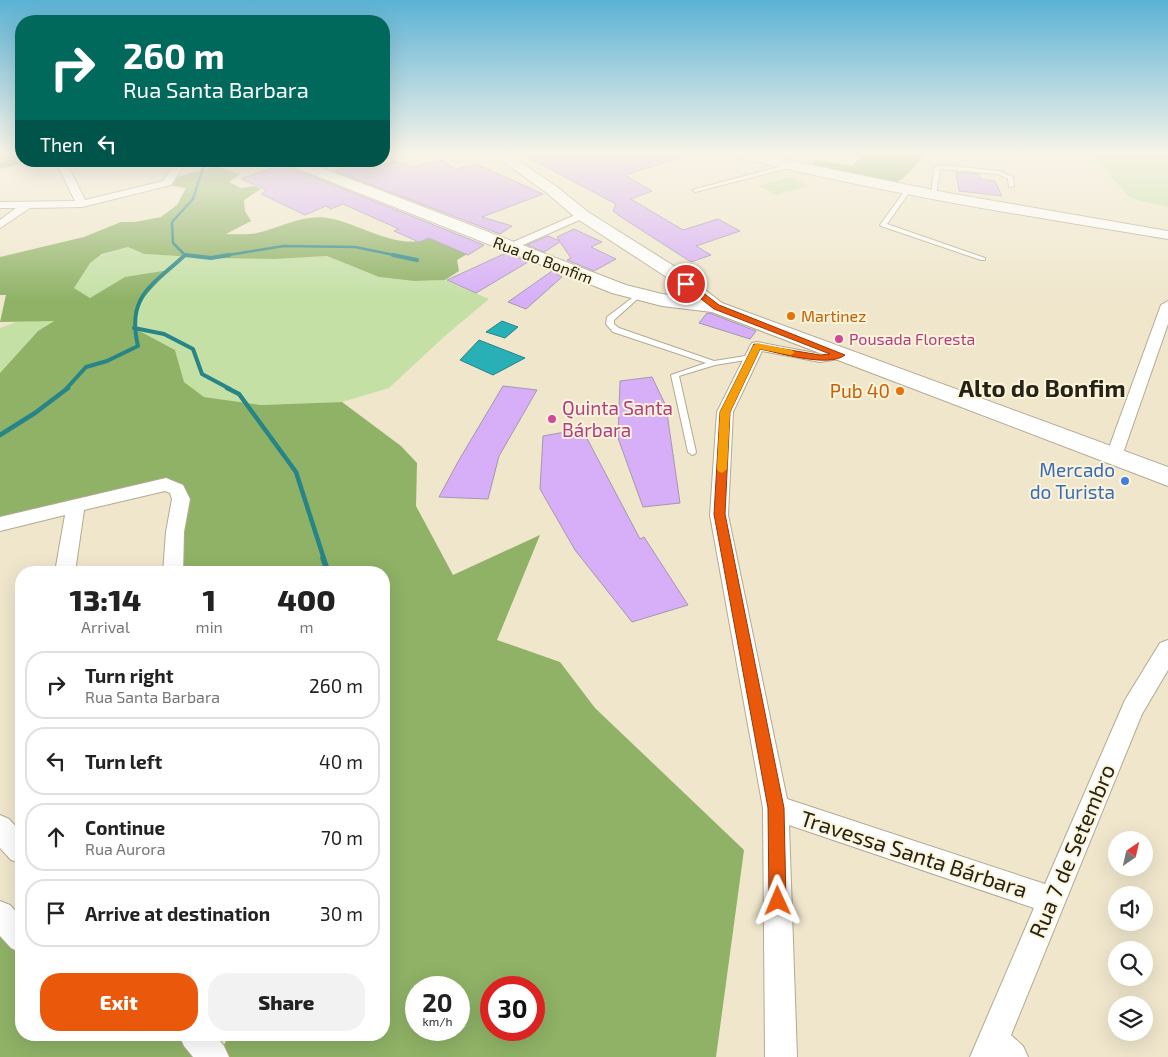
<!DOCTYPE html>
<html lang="en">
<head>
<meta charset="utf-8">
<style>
	body { margin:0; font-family:"Exo 2",sans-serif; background:#f2f2f2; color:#222; height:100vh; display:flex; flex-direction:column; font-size:19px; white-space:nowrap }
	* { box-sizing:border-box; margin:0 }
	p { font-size:16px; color:#767676 }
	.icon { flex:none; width:28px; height:28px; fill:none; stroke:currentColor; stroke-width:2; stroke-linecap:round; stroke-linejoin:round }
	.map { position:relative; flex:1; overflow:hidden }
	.panel { position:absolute; left:15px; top:566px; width:375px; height:475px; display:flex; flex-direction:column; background:#fff; border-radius:20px; box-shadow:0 5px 20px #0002 }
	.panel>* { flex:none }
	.guide { position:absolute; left:15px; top:15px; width:375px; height:152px; border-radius:20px; box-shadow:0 5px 20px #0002; background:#00695c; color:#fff; overflow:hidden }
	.needle { width:32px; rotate:34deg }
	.controls { position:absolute; left:1108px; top:831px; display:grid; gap:10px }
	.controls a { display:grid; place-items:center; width:45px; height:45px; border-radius:50%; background:#fff; box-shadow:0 5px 20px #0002; font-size:25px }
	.speed { position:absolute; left:405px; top:976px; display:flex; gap:10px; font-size:25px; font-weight:700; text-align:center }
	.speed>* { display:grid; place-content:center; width:65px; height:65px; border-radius:50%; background:#fff; box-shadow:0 5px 20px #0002; line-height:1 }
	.speed small { font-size:12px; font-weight:400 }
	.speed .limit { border:8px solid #d22; background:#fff; color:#111 }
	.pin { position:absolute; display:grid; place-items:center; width:42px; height:42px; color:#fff; margin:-21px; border:2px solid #fff; border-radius:50%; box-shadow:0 1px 5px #0007 }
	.me { position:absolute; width:55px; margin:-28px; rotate:359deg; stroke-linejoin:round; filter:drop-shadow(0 0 4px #0008) }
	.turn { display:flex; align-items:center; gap:18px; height:105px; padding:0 25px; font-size:22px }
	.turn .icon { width:65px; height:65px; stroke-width:2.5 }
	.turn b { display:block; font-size:35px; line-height:42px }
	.then { display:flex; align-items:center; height:48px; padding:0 25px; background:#0003; gap:10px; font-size:19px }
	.eta { display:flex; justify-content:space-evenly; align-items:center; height:85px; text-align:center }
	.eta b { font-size:30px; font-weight:800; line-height:35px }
	.primary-button { display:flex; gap:10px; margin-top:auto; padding:10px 25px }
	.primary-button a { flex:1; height:58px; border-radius:20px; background:#ea580c; color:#fff; font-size:20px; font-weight:800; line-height:58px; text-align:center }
	.primary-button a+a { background:#f2f2f2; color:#222 }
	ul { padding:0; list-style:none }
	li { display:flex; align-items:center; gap:15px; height:68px; margin:0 10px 8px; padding:0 15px; border:2px solid #e0e0e0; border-radius:20px }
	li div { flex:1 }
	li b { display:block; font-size:19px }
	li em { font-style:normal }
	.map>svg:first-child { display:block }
	.green { fill:#c4e0a5 }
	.forest { fill:#8fb266; fill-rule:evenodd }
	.water { fill:#29b0b6; stroke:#288587 }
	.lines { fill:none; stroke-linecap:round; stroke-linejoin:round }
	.stream-far4 { stroke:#288587; stroke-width:2.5 }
	.stream-far3 { stroke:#288587; stroke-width:4 }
	.stream-far2 { stroke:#288587; stroke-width:4.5 }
	.stream-far1 { stroke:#288587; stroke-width:5.5 }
	.stream { stroke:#288587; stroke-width:8 }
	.building { fill:#d7aff8; stroke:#a397af }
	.service-casing { stroke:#b2aa91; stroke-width:2 }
	.minor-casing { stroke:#b2aa91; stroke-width:2 }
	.tertiary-casing { stroke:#b2aa91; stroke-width:2 }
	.secondary-casing { stroke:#b2aa91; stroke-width:2 }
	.service { fill:#fff; fill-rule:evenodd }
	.minor { fill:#fff; fill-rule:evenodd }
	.tertiary { fill:#fff; fill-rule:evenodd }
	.secondary { fill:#fff; fill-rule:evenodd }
	.route { fill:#ea580c; stroke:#983908 }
	.slow { fill:#f59e0b }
	.food-dot { fill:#e8710a; stroke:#fcf4d9; stroke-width:2 }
	.hotel-dot { fill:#d1479c; stroke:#fcf4d9; stroke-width:2 }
	.shop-dot { fill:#3f7fe0; stroke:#fcf4d9; stroke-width:2 }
	.labels { text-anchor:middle; stroke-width:4; stroke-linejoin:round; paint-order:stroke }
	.far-street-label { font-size:16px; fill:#252218; stroke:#fcf4d9 }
	.far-food-label { font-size:16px; fill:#c56008; stroke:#fcf4d9; text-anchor:start }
	.far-hotel-label { font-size:16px; fill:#b23c85; stroke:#fcf4d9; text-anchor:start }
	.food-label { font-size:19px; fill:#c56008; stroke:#fcf4d9; text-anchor:end }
	.hotel-label { font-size:19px; fill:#b23c85; stroke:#fcf4d9; text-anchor:start }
	.shop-label { font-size:19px; fill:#366cbe; stroke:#fcf4d9; text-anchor:end }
	.near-street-label { font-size:22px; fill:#252218; stroke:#fcf4d9 }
	.district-label { font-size:24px; font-weight:bold; fill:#252218; stroke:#fcf4d9 }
</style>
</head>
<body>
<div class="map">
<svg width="1168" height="1057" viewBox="0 0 1168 1057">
	<rect width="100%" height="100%" fill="#efe6cc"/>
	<path class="green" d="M1090,152h78v55l-31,-7 -10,-5z
		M790,177l18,9 -31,9 -18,-9z
		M128,247l16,7 67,4 64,1 52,-3 52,21 35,4 31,-1 44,19 -43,36 -57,53 -47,14 -80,3 -58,-8 -20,-15 -9,-32 -41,-22 2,-22 32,-35 -79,27 -15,-10c14,-30 23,-33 54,-41z
		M55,320l-17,11 -38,42v-45l16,-6z"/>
	<path class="forest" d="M0,152h21l1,11 -22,6z
		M864,152h63l-21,24 -12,8 -84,-17 5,-7 38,6z
		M216,166l24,8 -11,8 12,6 14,-2 6,3 -17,11 1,11 6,10 -25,13c10,0 21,1 31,-1 26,-6 49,-21 76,-14 28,6 67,32 96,19l45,12 -17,10 2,11 -14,9 -31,1 -35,-4 -52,-21 -52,3 -64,-1 -67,-4 -16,-7 -26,7 -12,9 -16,25 16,10 35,-21 44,-7 -33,36 -2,22 41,22 9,32 20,15 57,8 81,-3 59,44 16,17 -1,43 37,69 87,-40 -43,105 63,22 35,46 149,142 -28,207h-716v-146l21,21v103h181l17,20 10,-20h155v-463h-207l3,-44 -10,-46 -170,38v-147l38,-42 16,-10 -54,1 6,-27h-6v-38l84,-20 37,-15h14l26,-5 16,-12 9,-17 -20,-3 14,-9zM416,988h43v42h-43zM491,988h43v42h-43z"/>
	<path class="water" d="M502,321l16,6 -13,11 -19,-6z
		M479,340l46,18 -32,17 -33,-15z"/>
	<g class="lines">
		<path class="stream-far4" d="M185,255l11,1
			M184,256l1,-1 -12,-12 -1,-21 21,-23 12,-38
			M222,256l62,-10 71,1 44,9"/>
		<path class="stream-far3" d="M185,255l26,3 18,-3
			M393,255l24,5
			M134,328l30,6 29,15 9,25 28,15
			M66,389l20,-22 21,-6 31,-15c-12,-50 14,-60 47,-91"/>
		<path class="stream-far2" d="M227,388l12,6 57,78 28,87
			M0,435l35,-22 33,-25"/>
		<path class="stream-far1" d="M323,558l5,14"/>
		<path class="stream" d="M384,798v2"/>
	</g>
	<path class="building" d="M518,152h170l1,3 -64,20 27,16 -21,8 52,31 35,-11 22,12 -44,15 15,9 -20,7 -73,-47h1l-6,-4 3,-7z
		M441,160l15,9 20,-5 67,30 -61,23 30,9 -12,8 -165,-63 21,-8 17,6 21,-8 18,6z
		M280,165l36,13 168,67 -16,10 -39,-17 -10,4 -25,-11 5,-2 -56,-25 -12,5 -5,-3 -21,9 -44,-21 6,-4 -26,-11z
		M956,172l23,2 1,5 15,2 7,15 -43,-5z
		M574,229l28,13 -11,5 25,12 -22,12 -27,-11 4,-2 -11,-16 -16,10 -17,-7 21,-9 12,5 -3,-4z
		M506,253l22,9 -52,31 -29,-13z
		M552,271l10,6 -36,32 -18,-7z
		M707,313l5,1 44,17 -6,8 -51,-16z
		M652,377l14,29 14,97 -37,4 -25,-69 2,-57z
		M503,386l34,4 -38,66 -11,43 -49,-2 20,-37z
		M582,429l58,110 4,-2 44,68 -56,17 -57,-72 -35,-61 3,-53z"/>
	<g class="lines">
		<g class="service-casing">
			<path id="service" d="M790,164l2,3 -97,25 -3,-2z
				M940,165l59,6 14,6 1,9 -5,1 -1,-8 -10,-5 -58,-5 -4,25 -5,1 3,-27z
				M906,189l5,1 -24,34 98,34v2h-4l-100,-34 -1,-1z
				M640,292l3,2 -1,1 -28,25v4l5,4 95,33 38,-6 4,2 -4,2 -37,6 -36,11 17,76 -1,2 -3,1 -4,-3 -17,-77 35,-12 -93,-31 -7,-8 1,-7z"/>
		</g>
		<g class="minor-casing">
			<path id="minor" d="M59,161h10l-2,3 18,36 78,-19 14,-20h10l-16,24 -89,22 -52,1 -30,20v-8l16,-12h-16v-6l75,-1 -18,-37z
				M582,212l5,3 -1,2 -72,32 -4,1 -6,-3 2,-2z
				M1168,301v23l-46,132 -2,4 -6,2 -6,-2 -2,-4 55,-151z
				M757,342l63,12 21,-3 5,1 2,3 -2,3 -26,4 -58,-11 -29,61 -5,103 59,284 258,85 80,-184 35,-57 8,-3v30l-26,44 -131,321 12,11 5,11h-58l64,-149 -245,-83 8,232h-32l-2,-249 -53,-293 7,-103 33,-66 2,-3z
				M166,478l17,7 7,14 -6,33 -1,40h-20l3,-40 6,-33 -2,-6 -5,-2 -81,19 -9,62h-20l10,-57 -65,16v-14z
				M0,815l9,4 12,13v31l-10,-3 -11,-12z
				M0,901l10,4 11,12v36l-10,-5 -11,-12z
				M179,1035h36l9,11 5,11h-36l-9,-11z"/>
		</g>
		<g class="tertiary-casing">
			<path id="tertiary" d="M724,152h23l201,41 220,38v8c-148,-24 -297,-48 -442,-85z"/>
		</g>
		<g class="secondary-casing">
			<path id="secondary" d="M490,152h16l51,35 31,25 89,56 45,35 446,164v19l-456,-174 -50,-6 -50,-13 -326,-129 -2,-3h20l322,124 36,9 31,4 -28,-22 -89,-58 -29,-25z"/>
		</g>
		<use href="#service" class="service"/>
		<use href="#minor" class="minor"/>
		<use href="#tertiary" class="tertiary"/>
		<use href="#secondary" class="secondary"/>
	</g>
	<linearGradient id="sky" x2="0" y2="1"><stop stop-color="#5bb2d4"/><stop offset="0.51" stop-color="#f8f4e8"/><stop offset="1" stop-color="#f8f4e8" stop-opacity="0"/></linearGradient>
	<rect width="1168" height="300" fill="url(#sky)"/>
	<path class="route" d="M683,282h6l30,23 126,50c-16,13 -65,-2 -85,-6l-30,63 -5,102 59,294 2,93 -2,6 -6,3 -6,-3 -3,-6 -1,-93 -54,-294 6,-102 34,-68 66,11 10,-1 -116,-45 -31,-24z"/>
	<path class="slow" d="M757,343l34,7 4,2 -4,3 -31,-6 -30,63 -3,57 -5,4 -4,-2 -1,-2 3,-57 33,-66z"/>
	<g class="food-dot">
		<circle cx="791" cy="316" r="5"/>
		<circle cx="900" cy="391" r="5"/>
	</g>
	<g class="hotel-dot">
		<circle cx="839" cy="339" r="5"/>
		<circle cx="552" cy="419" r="5"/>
	</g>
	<circle class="shop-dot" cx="1125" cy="481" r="5"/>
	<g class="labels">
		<g class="far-street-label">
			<text transform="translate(543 260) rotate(21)" y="6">Rua do Bonfim</text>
		</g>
		<g class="far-food-label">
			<text x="801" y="322">Martinez</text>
		</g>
		<g class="far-hotel-label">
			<text x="849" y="345">Pousada Floresta</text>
		</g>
		<g class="food-label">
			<text x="890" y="398">Pub 40</text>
		</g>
		<g class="hotel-label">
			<text x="562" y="415">Quinta Santa<tspan x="562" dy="22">Bárbara</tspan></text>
		</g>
		<g class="shop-label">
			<text x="1115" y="477">Mercado<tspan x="1115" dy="22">do Turista</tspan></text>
		</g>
		<g class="near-street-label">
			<text transform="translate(1072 851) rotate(-67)" y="8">Rua 7 de Setembro</text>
			<text transform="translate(914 854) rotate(18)" y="8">Travessa Santa Bárbara</text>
		</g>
		<g class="district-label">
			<text x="1042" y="397">Alto do Bonfim</text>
		</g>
	</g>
</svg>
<div class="controls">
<a><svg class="needle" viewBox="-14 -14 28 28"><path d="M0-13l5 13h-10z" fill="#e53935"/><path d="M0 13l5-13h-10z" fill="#767676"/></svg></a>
<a><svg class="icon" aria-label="sound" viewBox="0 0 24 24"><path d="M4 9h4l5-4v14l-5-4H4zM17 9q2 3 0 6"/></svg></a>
<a><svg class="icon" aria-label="search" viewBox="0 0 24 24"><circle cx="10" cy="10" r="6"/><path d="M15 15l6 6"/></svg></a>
<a><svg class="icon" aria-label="layers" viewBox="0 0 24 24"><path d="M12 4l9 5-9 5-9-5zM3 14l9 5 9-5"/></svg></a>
</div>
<div class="speed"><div>20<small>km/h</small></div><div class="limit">30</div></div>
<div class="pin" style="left:686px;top:284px;background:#d93025"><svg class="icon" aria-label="arrive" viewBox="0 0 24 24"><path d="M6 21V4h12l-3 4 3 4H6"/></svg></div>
<svg class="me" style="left:778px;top:901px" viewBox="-20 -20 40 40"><path d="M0-17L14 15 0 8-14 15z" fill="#ea580c" stroke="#fff" stroke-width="4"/></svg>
<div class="guide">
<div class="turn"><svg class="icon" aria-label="right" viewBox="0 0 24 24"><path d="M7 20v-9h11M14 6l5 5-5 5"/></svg><div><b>260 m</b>Rua Santa Barbara</div></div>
<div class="then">Then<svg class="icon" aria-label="left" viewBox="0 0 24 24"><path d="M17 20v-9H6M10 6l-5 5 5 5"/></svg></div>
</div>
<section class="panel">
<div class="eta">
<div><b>13:14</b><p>Arrival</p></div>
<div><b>1</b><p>min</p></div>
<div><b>400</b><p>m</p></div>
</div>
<ul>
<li><svg class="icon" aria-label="right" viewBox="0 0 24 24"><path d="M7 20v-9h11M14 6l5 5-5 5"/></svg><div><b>Turn right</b><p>Rua Santa Barbara</p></div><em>260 m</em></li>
<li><svg class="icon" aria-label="left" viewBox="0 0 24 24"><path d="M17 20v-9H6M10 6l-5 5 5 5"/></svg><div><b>Turn left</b></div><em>40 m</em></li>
<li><svg class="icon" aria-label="ahead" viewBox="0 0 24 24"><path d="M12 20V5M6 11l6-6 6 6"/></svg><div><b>Continue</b><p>Rua Aurora</p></div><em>70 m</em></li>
<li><svg class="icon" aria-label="arrive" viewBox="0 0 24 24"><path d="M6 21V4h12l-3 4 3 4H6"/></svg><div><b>Arrive at destination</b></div><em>30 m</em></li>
</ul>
<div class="primary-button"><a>Exit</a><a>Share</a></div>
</section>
</div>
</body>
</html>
